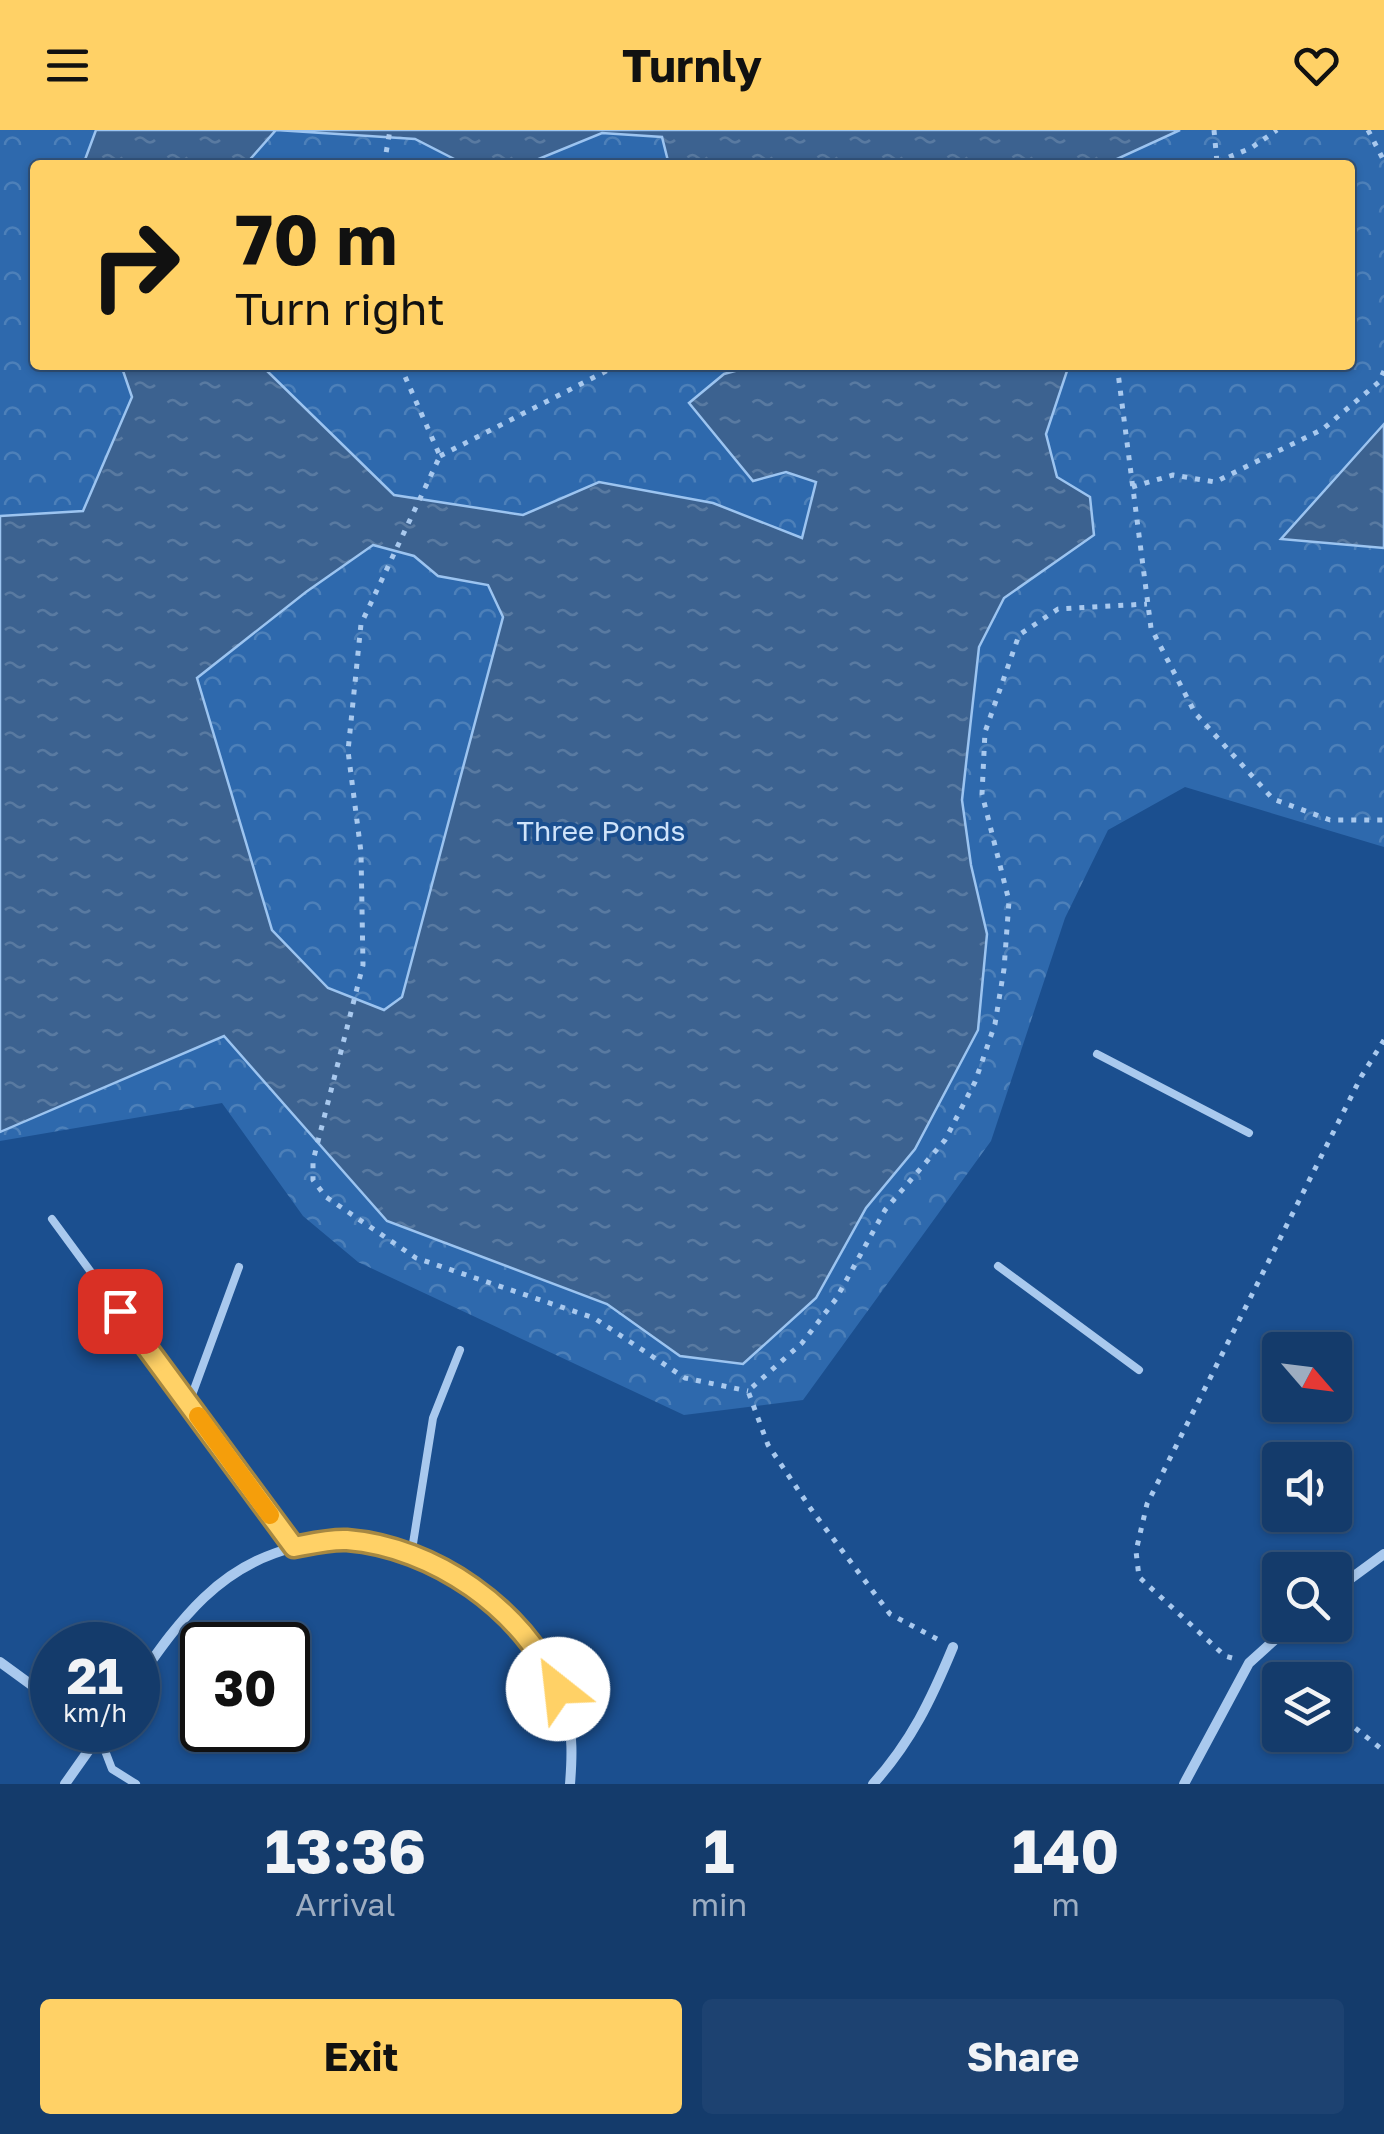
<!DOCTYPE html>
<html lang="en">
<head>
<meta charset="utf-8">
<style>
	body { margin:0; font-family:"Golos Text",sans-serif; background:#1d4271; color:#f1f3f6; height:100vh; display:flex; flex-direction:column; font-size:38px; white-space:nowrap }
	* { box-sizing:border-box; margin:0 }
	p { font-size:32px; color:#9dadc1 }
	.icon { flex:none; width:55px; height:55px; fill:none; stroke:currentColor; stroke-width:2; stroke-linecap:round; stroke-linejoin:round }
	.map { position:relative; height:1654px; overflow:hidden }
	.side { display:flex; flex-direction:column; background:#143b6b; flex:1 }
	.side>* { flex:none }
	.top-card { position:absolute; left:30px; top:30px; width:1325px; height:210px; border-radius:10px; box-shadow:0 2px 8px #0004,0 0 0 2px #33557e; background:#ffd166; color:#111; overflow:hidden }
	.needle { width:65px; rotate:118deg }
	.tools { position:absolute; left:1262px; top:1202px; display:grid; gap:20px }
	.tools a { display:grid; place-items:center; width:90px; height:90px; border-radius:10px; background:#143b6b; box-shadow:0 2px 8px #0004,0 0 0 2px #33557e; font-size:50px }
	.speed { position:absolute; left:30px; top:1492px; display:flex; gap:20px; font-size:50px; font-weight:700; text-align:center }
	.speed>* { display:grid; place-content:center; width:130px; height:130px; border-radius:50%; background:#143b6b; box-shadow:0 2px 8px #0004,0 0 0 2px #33557e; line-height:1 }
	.speed small { font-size:25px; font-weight:400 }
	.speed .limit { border:5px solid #111; border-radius:15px; background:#fff; color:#111 }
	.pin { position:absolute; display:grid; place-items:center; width:85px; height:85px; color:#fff; margin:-42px; border-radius:20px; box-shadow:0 5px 15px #0006 }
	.me { position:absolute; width:110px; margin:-55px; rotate:331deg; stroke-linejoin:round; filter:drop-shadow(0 0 8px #0008) }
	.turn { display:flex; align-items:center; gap:35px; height:210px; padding:0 40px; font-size:45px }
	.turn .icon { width:130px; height:130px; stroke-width:2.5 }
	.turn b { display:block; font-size:70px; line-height:85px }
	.eta { display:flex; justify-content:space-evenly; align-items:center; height:170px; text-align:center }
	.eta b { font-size:60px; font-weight:700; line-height:70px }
	.primary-button { display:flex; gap:20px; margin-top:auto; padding:20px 40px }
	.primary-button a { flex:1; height:115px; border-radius:10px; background:#ffd166; color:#111; font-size:40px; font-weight:700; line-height:115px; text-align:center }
	.primary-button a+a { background:#1d4271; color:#f1f3f6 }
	header { display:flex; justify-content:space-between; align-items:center; height:130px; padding:0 40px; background:#ffd166; color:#111; font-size:45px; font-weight:700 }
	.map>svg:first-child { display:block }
	.park { fill:url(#park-crowns); fill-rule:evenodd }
	.water { fill:url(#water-ripples); stroke:#9cc4f0; stroke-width:2.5; fill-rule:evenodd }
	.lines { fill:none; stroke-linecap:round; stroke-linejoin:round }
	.path { stroke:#a9c9ee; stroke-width:5; stroke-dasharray:5 8; stroke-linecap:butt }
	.lane { stroke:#a9c9ee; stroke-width:8 }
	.street { stroke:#a9c9ee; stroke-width:10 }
	.route-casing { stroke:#a68842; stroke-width:25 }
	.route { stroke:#ffd166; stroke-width:18 }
	.slow { stroke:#f59e0b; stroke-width:18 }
	.labels { text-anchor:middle; stroke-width:8; stroke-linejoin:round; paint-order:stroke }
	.park-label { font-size:28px; fill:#cfe3fa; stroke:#1b4f8f }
</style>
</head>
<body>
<header><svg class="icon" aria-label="menu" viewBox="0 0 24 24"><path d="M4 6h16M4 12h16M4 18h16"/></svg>Turnly<svg class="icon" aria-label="heart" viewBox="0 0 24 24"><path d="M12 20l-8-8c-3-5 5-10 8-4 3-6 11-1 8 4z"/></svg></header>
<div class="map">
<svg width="1384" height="1654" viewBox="0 0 1384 1654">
	<defs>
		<pattern id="park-crowns" width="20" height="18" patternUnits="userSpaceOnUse" patternTransform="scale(2.5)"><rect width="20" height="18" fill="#2e69ad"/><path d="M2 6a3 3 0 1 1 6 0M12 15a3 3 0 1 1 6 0" fill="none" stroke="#4d80b9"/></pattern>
		<pattern id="water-ripples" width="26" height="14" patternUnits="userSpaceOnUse" patternTransform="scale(2.5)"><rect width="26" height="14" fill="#3c6290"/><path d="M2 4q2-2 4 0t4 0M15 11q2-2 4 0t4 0" fill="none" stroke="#597aa1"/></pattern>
	</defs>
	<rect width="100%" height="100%" fill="#1b4f8f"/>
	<path class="park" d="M0,0h1384v717l-199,-60 -77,43 -43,88 -74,223 -188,259 -119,15 -326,-153 -55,-46 -81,-113 -222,38zM35,35h1315v200h-1315z"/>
	<path class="water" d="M96,0h1084l-76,35h-435l-7,-28 -60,-4 -78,32h-58l-51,-26 -139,-9 -31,35h-162z
		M121,235h140l133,130 129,20 76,-33 114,21 89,35 14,-56 -30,-10 -33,9 -64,-78 35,-29 33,-9h312l-23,69 11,43 33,20 4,38 -90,63 -25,49 -17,153 9,65 16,69 -9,96 -63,119 -49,59 -50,90 -73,66 -63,-8 -73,-52 -220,-83 -163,-185 -224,96v-616l83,-5 49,-114zM373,415l41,11 24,20 50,9 15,32 -101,380 -18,13 -56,-22 -56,-58 -75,-252 109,-86z
		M1384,294v124l-103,-9z"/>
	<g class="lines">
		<path class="path" d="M1214,0l3,32
			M1368,0l16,31
			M1217,32l34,-14 26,-18
			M384,35l6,-35
			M400,235l40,91 -79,168 -13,127 13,101 2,113 -50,196v19l13,17 90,61 178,60 91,60 63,13
			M1117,235l34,263 44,85 78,86 57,21h54
			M440,326l178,-91
			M1132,357l41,-12 42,7 108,-53 56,-47 5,-11
			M937,1509l-47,-25 -77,-102 -45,-67 -20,-54 54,-48 34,-44 49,-89 60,-70 30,-58 20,-58 9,-55 5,-68 -27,-107 3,-62 34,-97 39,-26 89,-5
			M1232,1528l-7,-2 -86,-79 -3,-26 11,-47 214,-427 23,-37
			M1272,1534l22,16
			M1335,1582l49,39"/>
		<path class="lane" d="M1097,924l152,79
			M52,1089l241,328
			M998,1136l141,104
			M189,1273l50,-136
			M411,1426l22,-138 27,-68
			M99,1605l13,34 24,15"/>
		<path class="street" d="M1335,1460l49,-36
			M0,1532l52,38
			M138,1550c42,-60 81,-115 158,-133 14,-4 31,-7 45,-7 20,-1 41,6 59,12 73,25 144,80 166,157 7,24 6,50 4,75
			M65,1654l38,-54
			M873,1654c38,-42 58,-84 80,-137
			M1184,1654l65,-121 42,-38"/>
	</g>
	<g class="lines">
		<g class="route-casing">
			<path id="route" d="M120,1181l174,236c16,-3 36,-8 53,-7 87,7 176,69 211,149"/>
		</g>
		<use href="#route" class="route"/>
		<path class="slow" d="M198,1286l72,99"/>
	</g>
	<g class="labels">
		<g class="park-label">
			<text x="601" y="711">Three Ponds</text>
		</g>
	</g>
</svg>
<div class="tools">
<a><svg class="needle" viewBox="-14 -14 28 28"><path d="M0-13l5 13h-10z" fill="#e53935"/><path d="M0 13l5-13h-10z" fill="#9dadc1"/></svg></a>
<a><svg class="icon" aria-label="sound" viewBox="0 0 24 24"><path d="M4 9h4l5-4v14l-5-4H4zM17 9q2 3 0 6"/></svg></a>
<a><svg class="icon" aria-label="search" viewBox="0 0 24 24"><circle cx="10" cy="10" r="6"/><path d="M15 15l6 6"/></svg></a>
<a><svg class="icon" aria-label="layers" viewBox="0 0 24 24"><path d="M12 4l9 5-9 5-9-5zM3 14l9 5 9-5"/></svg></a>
</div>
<div class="speed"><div>21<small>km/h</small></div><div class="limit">30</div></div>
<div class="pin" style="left:120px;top:1181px;background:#d93025"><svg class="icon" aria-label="arrive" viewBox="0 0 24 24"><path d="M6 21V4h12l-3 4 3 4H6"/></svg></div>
<svg class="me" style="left:558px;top:1559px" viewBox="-20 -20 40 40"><circle r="19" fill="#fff"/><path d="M0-13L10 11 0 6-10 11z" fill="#ffd166"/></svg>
<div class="top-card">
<div class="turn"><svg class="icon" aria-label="right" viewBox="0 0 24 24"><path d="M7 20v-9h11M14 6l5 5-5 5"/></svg><div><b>70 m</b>Turn right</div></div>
</div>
</div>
<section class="side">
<div class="eta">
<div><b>13:36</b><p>Arrival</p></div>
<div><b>1</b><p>min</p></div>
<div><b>140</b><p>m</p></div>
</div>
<div class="primary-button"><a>Exit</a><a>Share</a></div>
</section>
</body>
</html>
